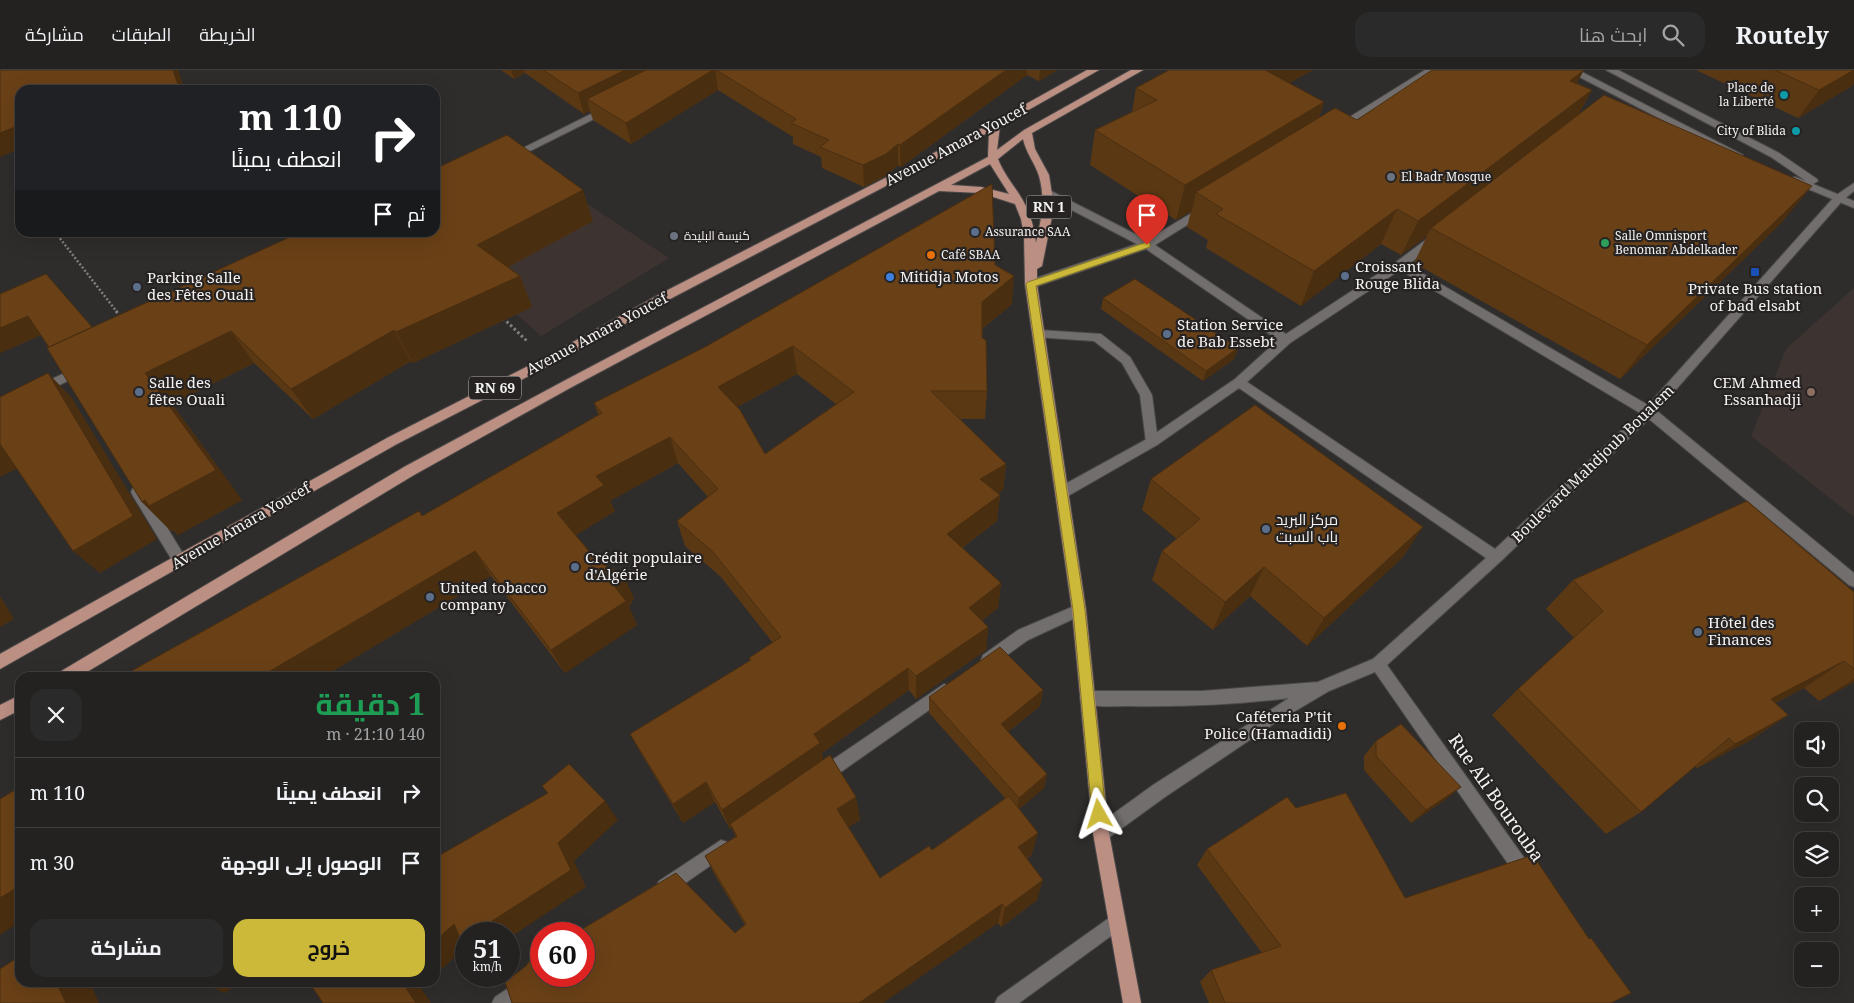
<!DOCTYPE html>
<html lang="ar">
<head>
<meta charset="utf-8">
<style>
	body { margin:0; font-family:"Noto Serif",Cairo,serif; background:#2b2a2a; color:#f1f3f6; direction:rtl; height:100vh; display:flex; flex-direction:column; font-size:19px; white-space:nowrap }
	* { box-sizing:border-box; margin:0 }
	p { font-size:16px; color:#a3a4a5 }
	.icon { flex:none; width:28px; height:28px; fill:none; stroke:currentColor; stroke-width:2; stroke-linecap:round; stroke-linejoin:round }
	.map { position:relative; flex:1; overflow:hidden; direction:ltr }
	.panel { position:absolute; left:15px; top:602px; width:425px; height:315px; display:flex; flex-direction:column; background:#232221; border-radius:15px; box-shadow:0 5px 20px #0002,0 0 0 1px #403f3f; direction:rtl }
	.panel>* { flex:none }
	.guide { position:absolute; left:15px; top:15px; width:425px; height:152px; border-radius:15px; box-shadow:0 5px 20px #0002,0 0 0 1px #403f3f; direction:rtl; background:#202124; color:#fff; overflow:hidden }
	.controls { position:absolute; left:1794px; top:652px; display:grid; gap:10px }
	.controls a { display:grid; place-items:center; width:45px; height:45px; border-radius:10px; background:#232221; box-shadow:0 5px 20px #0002,0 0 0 1px #403f3f; font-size:25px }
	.speed { position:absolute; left:455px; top:852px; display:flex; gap:10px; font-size:25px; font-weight:700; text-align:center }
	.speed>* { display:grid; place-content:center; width:65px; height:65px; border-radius:50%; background:#232221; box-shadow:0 5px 20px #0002,0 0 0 1px #403f3f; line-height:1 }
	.speed small { font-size:12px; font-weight:400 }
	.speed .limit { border:8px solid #d22; background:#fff; color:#111 }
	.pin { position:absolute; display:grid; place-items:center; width:42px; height:42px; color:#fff; margin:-51px -21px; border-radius:50% 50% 50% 0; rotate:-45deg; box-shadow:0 0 5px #0007 }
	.pin .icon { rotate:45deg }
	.me { position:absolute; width:55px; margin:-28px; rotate:354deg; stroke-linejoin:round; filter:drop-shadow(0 0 4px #0008) }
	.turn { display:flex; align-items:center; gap:18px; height:105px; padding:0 15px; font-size:22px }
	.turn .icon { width:65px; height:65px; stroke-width:2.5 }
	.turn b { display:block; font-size:35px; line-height:42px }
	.then { display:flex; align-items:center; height:48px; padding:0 15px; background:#0003; gap:10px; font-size:19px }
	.round { display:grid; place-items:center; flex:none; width:52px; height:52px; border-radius:15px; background:#2b2a2a }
	.overview { display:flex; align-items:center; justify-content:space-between; height:85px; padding:0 15px }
	h1 { font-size:30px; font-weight:700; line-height:38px; color:#1e9e55 }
	.action { display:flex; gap:10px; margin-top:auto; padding:10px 15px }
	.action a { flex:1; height:58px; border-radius:15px; background:#ccb939; color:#111; font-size:20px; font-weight:700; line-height:58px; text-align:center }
	.action a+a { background:#2b2a2a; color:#f1f3f6 }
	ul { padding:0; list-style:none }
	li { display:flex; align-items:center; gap:15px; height:70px; padding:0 15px; border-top:1px solid #403f3f }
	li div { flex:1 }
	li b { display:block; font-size:19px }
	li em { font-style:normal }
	header { display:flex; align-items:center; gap:30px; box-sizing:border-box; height:70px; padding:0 25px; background:#232221; border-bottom:1px solid #403f3f }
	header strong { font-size:24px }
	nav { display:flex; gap:28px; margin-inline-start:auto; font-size:18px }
	.search { width:350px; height:45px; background:#2b2a2a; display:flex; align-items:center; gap:12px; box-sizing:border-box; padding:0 18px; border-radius:15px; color:#a3a4a5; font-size:19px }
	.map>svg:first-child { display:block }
	.built { fill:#3d3431 }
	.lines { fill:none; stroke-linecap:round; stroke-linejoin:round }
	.service-casing { stroke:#4c4a49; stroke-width:2 }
	.minor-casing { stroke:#4c4a49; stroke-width:2 }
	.tertiary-casing { stroke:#4c4a49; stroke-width:2 }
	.secondary-casing { stroke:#4c4a49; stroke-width:2 }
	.primary-casing { stroke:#4c4a49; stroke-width:2 }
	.path-far1 { stroke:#82807f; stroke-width:2.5; stroke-dasharray:2 2; stroke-linecap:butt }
	.path { stroke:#82807f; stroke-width:3; stroke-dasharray:2.5 2.5; stroke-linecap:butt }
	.service { fill:#716e6d; fill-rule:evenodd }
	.minor { fill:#716e6d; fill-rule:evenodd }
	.tertiary { fill:#716e6d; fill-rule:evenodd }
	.secondary { fill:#716e6d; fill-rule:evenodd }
	.primary { fill:#bc8f83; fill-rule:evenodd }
	.wall { fill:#5b3814; fill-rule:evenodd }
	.shaded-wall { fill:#4a2e10 }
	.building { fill:#6a4117; stroke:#4a2e10; fill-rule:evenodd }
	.route { fill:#ccb939; stroke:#857825 }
	.culture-dot { fill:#0f9aa8; stroke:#262322; stroke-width:2 }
	.worship-dot { fill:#6b7280; stroke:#262322; stroke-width:2 }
	.service-dot { fill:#5c6f8a; stroke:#262322; stroke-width:2 }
	.leisure-dot { fill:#2e9e5b; stroke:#262322; stroke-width:2 }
	.food-dot { fill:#e8710a; stroke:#262322; stroke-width:2 }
	.transit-dot { fill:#1a4fb4; stroke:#262322; stroke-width:2 }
	.shop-dot { fill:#3f7fe0; stroke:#262322; stroke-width:2 }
	.education-dot { fill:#8d6e63; stroke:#262322; stroke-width:2 }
	.labels { text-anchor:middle; stroke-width:4.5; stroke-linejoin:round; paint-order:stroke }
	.far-poi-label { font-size:12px; fill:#f5f3f2; stroke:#262322; text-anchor:start }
	.shield { fill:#262322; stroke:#b7b5b4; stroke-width:1 }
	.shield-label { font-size:14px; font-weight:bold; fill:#f5f3f2 }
	.street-label { font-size:15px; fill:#f5f3f2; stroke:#262322 }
	.poi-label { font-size:15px; fill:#f5f3f2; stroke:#262322; text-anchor:start }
	.near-street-label { font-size:18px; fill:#f5f3f2; stroke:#262322 }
</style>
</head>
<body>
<header>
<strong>Routely</strong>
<div class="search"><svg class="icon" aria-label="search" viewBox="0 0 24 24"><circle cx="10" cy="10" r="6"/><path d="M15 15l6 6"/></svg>ابحث هنا</div>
<nav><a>الخريطة</a><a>الطبقات</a><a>مشاركة</a></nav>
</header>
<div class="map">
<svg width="1854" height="933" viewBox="0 0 1854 933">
	<rect width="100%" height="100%" fill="#2f2d2c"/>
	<path class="built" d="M524,92l145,96 -128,78 -115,-103 9,-1z
		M1854,218v229l-103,-81 35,-87z"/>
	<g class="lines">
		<g class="service-casing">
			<path id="service" d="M1039,260l62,4 29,23 22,38 6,47 -1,3h-10l-1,-3 -6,-47 -18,-32 -28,-22 -59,-4 -2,-3z
				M1079,534l5,2 2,4 -2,4 -56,26 -35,25 -5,2 -5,-2 -2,-5 2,-5 35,-25z
				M944,614l5,2 3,5 -3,5 -121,85 -6,3 -6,-3 -2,-5 2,-5z
				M721,770l6,2 2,6 -2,6 -56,39 -6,3 -6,-3 -3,-6 3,-6z
				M541,896v10h9l-3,5 -30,22h-25l3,-6z"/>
		</g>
		<g class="minor-casing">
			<path id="minor" d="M1425,0h11l-96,60 -3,1 -5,-3z
				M607,36l5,3 -2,2 -96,48h-8l-1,-2z
				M1854,113v8l-11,9 -186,211 197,162v14l-5,-2 -200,-166 -148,142 -114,104 145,204 3,6 -3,6 -6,3 -6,-3 -145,-209 -46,19 -54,32 -110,74 -58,42 -6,2 -6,-2 -2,-6 2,-6 58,-42 136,-87c-53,7 -107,9 -161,8 -14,0 -32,2 -45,-3l-3,-5 3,-5 5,-2h114l116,-9 55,-23 113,-101 -247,-170 -82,57 -89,51 -5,1 -5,-1 -2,-4 2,-4 89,-49 88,-60 43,-39 -132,-91 -111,38h-8l-2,-3 2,-3 110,-37 -94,-49 -1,-2 1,-2h8l96,49 53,-32h8l1,2 -1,2 -53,33 131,89 110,-72 35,-26h8l1,2 -1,2 -31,25 240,140 187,-209zM1400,200l240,143 -145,136 -248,-167 43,-39z
				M82,295l4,1 2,3 -2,3 -41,20 -4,1 -6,-4 2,-3z
				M138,417l5,1 42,69 2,4 -2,4 -5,2 -5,-2 -42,-69 -2,-4 2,-4z"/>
		</g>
		<g class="tertiary-casing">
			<path id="tertiary" d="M1116,843l6,3 3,6 -3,6 -103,75h-24l3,-6z"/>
		</g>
		<g class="secondary-casing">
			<path id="secondary" d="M1566,0h12l165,85 -5,3 -4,-1z
				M1606,0h12l161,83 38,26 1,2 -5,3 41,17v7l-63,-26v-4l4,-1 11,4 -35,-24z"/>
		</g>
		<g class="primary-casing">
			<path id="primary" d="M1087,0h12l-99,56 -3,24 27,-20 107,-60h12l-111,63 3,16 14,26 5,32 -12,59 -5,3v15l49,326 23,223 32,170h-18l-30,-170 -21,-223 -47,-326 -1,-49 -3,-16 -6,-15 -34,-11 -42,-2 -369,197 -156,87 -337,203h-21l2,-5 346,-206 158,-85 426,-225 1,-25 -319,167 -118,65 -155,80 -397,225v-15l387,-216 157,-80 118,-65 330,-170zM1023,69c3,14 12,24 16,37 7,25 2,43 -3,67 -2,-18 -7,-34 -17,-49 -8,-12 -16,-22 -21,-35zM990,94l19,30 -28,-7 -30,-2z
				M20,625v15l-20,10v-15z"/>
		</g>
		<path class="path-far1" d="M55,162l62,80"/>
		<path class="path" d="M116,241l5,6
			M503,248l25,24"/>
		<use href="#service" class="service"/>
		<use href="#minor" class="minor"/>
		<use href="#tertiary" class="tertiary"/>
		<use href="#secondary" class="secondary"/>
		<use href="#primary" class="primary"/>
	</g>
	<path class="wall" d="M501,0h556l-18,11 -12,-6 -126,92 -3,-2 -11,10 -23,12 -42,-19 -1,-11 -28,-13v-7l-75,-47 -87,54 -38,-24 -3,-9 -6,3 -59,-41 -11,6z
		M1169,0h144l-24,13 35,19 -5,16 38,2 220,-37 15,7 -14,25 205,106 -163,158 -206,-116 13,-27 -26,19 -20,-11 -80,62 -95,-58 2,-8 -21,-13 4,-16 -15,9 -86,-55 5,-35 37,-18 4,-24z
		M1696,0h158l-2,16 -54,32z
		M593,151l-85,46 12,9 12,31 -119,56 -2,-2 -98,58 -59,-56 -82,41 70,96 -64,35 -5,-5 -2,1 -29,-29 -101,-167 -41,18v-59l92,33z
		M995,195l17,39 -30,25 5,62 -2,28h-26l47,45 -3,26 -5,3 2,2 -3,26 -35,27 39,35 -3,25 -16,12 6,7 -2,23 -70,49 -7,-9 -87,63 1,7 33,37 4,23 -12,7 32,51 52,-28 73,-52 -76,-85v-16l114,-7 -3,16 -32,26 39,42 -3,14 -25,21 13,45 -5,5 10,41 -36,27 -3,-4 -263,10 10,-8 -29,-48 -11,-21 31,-19 -4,-9 -2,1 -15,-27 -32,21 -41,-68 -12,-21 120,-73 -1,-3 24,-15 -52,-66 -36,-31 -8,-25 31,-24 -30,-34 -68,38 5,10 -39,24 22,27 36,36 -5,9 8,18 -72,48 -74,-97 -170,102h-202l303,-162 177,-100 -5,-13zM797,304l39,30 -71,50 -28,-47z
		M1103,228l135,50 -4,11 -31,22 -102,-72z
		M1151,409l252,78 -96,89 -57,-50 -37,34 -61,-50 10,-29 15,-12 -35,-29z
		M1573,510l281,12v90l-35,19 -15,-13 -29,15 13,12 -39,26 -52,27 -2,-2 -54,46 -35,22 -114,-119 26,-26 56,-51 -28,-29z
		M1376,671l69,59 -34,23 -47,-53v-14z
		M1296,738l109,90 206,105h-402l-9,-21 11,-12 51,-17 -65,-88 10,-16z"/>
	<path class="shaded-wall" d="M173,0h5l7,20h-5z
		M511,0h13l1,3 -11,6z
		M625,0h48l-86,29 3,12 -6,3 -6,-21z
		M713,0h2l3,20 -87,54 -5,-21z
		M1006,0h21v5l-126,92 -1,-22z
		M1040,0h17l-18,11z
		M1262,0h51l-60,33z
		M1584,0l-19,35 5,-24z
		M1854,0v13l-2,3 -54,32 21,-28z
		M1592,20l-20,35 -141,103 -4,8 -26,19 17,-34z
		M1324,32l-12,35 -116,55 -4,19 -16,9 9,-35z
		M20,55v24l-20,8v-24z
		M898,74v21l-11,10 -23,12 -1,-22z
		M1812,116l-29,35 -163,158 27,-34z
		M583,120l10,31 -102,55 -14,-31z
		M1397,139l-16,35 -80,62 13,-35z
		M520,206l12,31 -119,56 -17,-31z
		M1014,206l-2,28 -32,26 2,-28z
		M28,246l17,17 -45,20v-25z
		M394,260l17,31 -98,58 -22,-30z
		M231,261l23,32 -82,41 70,96 -64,35 -5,-5 -2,1 -29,-29 3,-129z
		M793,276l4,28 -73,40 -6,-27z
		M1238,278l-4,11 -31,22 3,-10z
		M48,303l24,25 85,141 -57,34 -27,-22z
		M670,367l8,26 -68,38 5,10 -45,28 -13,-26 39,-37z
		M0,373l24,22 -24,12z
		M1006,394l-3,26 -24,15 1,-26z
		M1000,425l-3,26 -51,38 1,-25z
		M1423,457l-20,30 -96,89 17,-28z
		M475,481l16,25 -170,102h-63z
		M1264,497l-14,29 -37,34 12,-28z
		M623,504l11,24 -5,9 8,18 -72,48 -14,-23 64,-63z
		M1001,513l-3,25 -30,24 1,-24z
		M0,526l14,23 -14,8z
		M988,557l-2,23 -70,49v-23z
		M1844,591l-40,27 -71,36 38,-25z
		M908,598l1,22 -87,63 2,11 -94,65 -8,-19 92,-76z
		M1854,609v3l-35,19z
		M1043,620l-3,16 -41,33 2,-15z
		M1788,645l-39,26 -52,27 38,-24z
		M1047,704l-3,14 -27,23 2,-13z
		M706,712l9,20 -32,21 -10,-19z
		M1461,717l-16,13 -34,23 15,-13z
		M856,727l4,23 -19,12 -4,-23z
		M605,731l13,19 -44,41 12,26 -77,51v-4h-41l90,-91z
		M1038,763l-6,21 -19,15 5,-22z
		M1043,810l-6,20 -36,27 4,-19z
		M20,816v36l-20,13v-37z
		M1002,834l-4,19 -115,80h-24z
		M454,854l12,10v13l-31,28v-34z
		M56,912h45l-9,5 7,16h-33z
		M211,912h28l-14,11 -18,-8z
		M402,912h25l-6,6 10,15h-15z"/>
	<path class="building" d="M0,0h173l7,20h-160v35l-20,8z
		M543,0h82l-47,23z
		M646,0h67l-87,53 -39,-24z
		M716,0h290l-106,75 -2,-1 -12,10 -23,11 -43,-18 9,-7 -38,-17 5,-4z
		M1169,0h96l59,32 -139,83 -90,-55 62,-30 -21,-12z
		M1432,0h152l-14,11 22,9 -174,131 -21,-12 -83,62 -98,-57 7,-5 -27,-17 139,-84 22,12z
		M1775,0h79l-35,20z
		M1604,25l208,91 -165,159 -216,-117z
		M507,65l76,55 -106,55 43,31 -124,56 -2,-2 -103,59 -60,-58 -86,42 71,97 -67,36 -4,-6 -3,2 -95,-154 254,-116h134v-63z
		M992,114l3,81 19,11 -32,26v36l4,2 1,51h-56l75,73 -26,15 20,16 -53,39 54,49 -32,25 19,19 -72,49 -8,-8 -94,66 6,9 -98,67 -16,-28 -33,22 -43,-70 121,-74 -2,-2 32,-21 -68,-85 -36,-31 41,-32 -48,-52 -74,39 8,9 -47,28 41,49 25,12 -8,13 11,14 -75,49 -76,-99 -217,127h-139l300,-167 3,5 180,-103 -8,-10 111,-56zM793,276l61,46 -89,62 -25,-44 -22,-23z
		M46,204l46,53 -43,20 -21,-31 -28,12v-34z
		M1135,209l103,69 -32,23 -103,-73z
		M48,303l85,143 -60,35 -73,-107v-47z
		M1255,335l168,122 -99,91 -60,-51 -39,35 -63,-51 38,-32 -49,-40z
		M1747,431l107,91v77l-10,-8 -73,38 17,16 -53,29 -6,-6 -88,74 -123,-123 85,-78 -30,-31z
		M1000,577l43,43 -42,34 46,50 -28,24 -90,-101z
		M1401,654l60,63 -35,23 -50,-54v-15z
		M830,685l26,42 -19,12 43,69 49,-32 3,4 77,-54 29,37 -20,14 25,33 -38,28 -3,-4 -143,99h-347l-7,-21 21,-16 4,-6 11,-7v23h43v-42h-10l102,-61 59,60 11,-9 -41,-68 32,-20 -7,-12z
		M569,694l36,37 -47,42 13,27 -85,55v-2l-18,11h-2v1l-6,3 -6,-14 -19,17v-83l113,-65 -6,-7z
		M20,717v99l-20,12v-99z
		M1346,723l59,105 128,-43 56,84 2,-1 40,55 -20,10h-386l-14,-33 70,-24 -74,-97 80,-52 9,11z
		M20,886v26h36l10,21h-66v-34z
		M205,912h6l-4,3z
		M309,912h93l14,21h-93z"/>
	<path class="route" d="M1147,172l3,1v4l-114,39 49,324 21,204 -2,5 -5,2 -5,-2 -2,-5 -19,-204 -47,-326 2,-2z"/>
	<g class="culture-dot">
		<circle cx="1784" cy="25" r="5"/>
		<circle cx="1796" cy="61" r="5"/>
	</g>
	<g class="worship-dot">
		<circle cx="1391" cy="107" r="5"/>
		<circle cx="674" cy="166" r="5"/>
	</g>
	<g class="service-dot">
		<circle cx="975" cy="162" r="5"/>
		<circle cx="1345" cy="206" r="5"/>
		<circle cx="137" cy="217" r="5"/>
		<circle cx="1167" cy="264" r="5"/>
		<circle cx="139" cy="322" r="5"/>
		<circle cx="1266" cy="459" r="5"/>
		<circle cx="575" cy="497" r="5"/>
		<circle cx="430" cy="527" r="5"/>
		<circle cx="1698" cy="562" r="5"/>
	</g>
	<circle class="leisure-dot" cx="1605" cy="173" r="5"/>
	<g class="food-dot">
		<circle cx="931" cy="185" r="5"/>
		<circle cx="1342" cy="656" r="5"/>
	</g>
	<rect class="transit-dot" x="1750" y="197" width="10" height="10" rx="2.5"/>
	<circle class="shop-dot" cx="890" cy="207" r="5"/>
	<circle class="education-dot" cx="1811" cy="322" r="5"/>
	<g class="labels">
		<g class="far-poi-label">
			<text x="1774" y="22" text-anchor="end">Place de<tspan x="1774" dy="14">la Liberté</tspan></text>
			<text x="1786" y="65" text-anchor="end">City of Blida</text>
			<text x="1401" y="111">El Badr Mosque</text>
			<text x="985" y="166">Assurance SAA</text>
			<text x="684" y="170">كنيسة البليدة</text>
			<text x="1615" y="170">Salle Omnisport<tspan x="1615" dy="14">Benomar Abdelkader</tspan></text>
			<text x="941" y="189">Café SBAA</text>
		</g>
		<g class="shield">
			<rect x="1026.5" y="125.5" width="45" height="23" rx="4"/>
			<rect x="469" y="306.5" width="52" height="23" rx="4"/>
		</g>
		<g class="shield-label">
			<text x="1049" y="142">RN 1</text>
			<text x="495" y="323">RN 69</text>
		</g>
		<g class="street-label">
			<text transform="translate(956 75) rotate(-28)" y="5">Avenue Amara Youcef</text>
			<text transform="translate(597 264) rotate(-28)" y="5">Avenue Amara Youcef</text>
			<text transform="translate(1593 394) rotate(-44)" y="5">Boulevard Mahdjoub Boualem</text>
			<text transform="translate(241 456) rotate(-30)" y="5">Avenue Amara Youcef</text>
		</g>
		<g class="poi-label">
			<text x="1355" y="202">Croissant<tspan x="1355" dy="17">Rouge Blida</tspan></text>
			<text x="900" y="212">Mitidja Motos</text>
			<text x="147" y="213">Parking Salle<tspan x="147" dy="17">des Fêtes Ouali</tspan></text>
			<text x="1755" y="224" text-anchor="middle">Private Bus station<tspan x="1755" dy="17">of bad elsabt</tspan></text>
			<text x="1177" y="260">Station Service<tspan x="1177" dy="17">de Bab Essebt</tspan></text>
			<text x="149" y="318">Salle des<tspan x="149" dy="17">fêtes Ouali</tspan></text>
			<text x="1801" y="318" text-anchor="end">CEM Ahmed<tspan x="1801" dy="17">Essanhadji</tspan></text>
			<text x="1276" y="455">مركز البريد<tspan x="1276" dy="17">باب السبت</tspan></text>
			<text x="585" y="493">Crédit populaire<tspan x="585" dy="17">d'Algérie</tspan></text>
			<text x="440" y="523">United tobacco<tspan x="440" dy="17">company</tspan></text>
			<text x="1708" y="558">Hôtel des<tspan x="1708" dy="17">Finances</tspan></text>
			<text x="1332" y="652" text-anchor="end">Caféteria P'tit<tspan x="1332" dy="17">Police (Hamadidi)</tspan></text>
		</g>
		<g class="near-street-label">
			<text transform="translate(1496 728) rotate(55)" y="6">Rue Ali Bourouba</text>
		</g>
	</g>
</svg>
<div class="controls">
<a><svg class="icon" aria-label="sound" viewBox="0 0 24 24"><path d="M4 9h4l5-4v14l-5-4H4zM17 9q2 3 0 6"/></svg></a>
<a><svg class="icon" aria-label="search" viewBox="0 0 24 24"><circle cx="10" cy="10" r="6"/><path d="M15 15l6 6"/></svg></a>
<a><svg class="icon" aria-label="layers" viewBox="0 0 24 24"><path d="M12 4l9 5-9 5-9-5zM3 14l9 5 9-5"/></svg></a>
<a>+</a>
<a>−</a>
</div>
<div class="speed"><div>51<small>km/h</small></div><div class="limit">60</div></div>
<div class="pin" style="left:1147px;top:175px;background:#d93025"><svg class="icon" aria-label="arrive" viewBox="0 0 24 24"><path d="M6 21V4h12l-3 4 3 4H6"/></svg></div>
<svg class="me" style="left:1099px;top:744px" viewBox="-20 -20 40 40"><path d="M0-17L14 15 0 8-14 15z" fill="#ccb939" stroke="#fff" stroke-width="4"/></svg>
<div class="guide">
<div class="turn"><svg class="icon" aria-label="right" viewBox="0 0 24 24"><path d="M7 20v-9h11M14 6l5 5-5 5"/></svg><div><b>110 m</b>انعطف يمينًا</div></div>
<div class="then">ثم<svg class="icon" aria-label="arrive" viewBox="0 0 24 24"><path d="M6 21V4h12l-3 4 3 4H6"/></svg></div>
</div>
<section class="panel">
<div class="overview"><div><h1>1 دقيقة</h1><p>140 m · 21:10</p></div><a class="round"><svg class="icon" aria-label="close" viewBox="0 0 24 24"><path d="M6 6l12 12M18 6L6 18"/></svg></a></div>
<ul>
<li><svg class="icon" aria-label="right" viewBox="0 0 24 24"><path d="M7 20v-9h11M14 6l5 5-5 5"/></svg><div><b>انعطف يمينًا</b></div><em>110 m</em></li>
<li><svg class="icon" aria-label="arrive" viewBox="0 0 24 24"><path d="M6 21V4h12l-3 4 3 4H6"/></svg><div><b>الوصول إلى الوجهة</b></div><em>30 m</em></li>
</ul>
<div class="action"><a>خروج</a><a>مشاركة</a></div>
</section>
</div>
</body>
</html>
